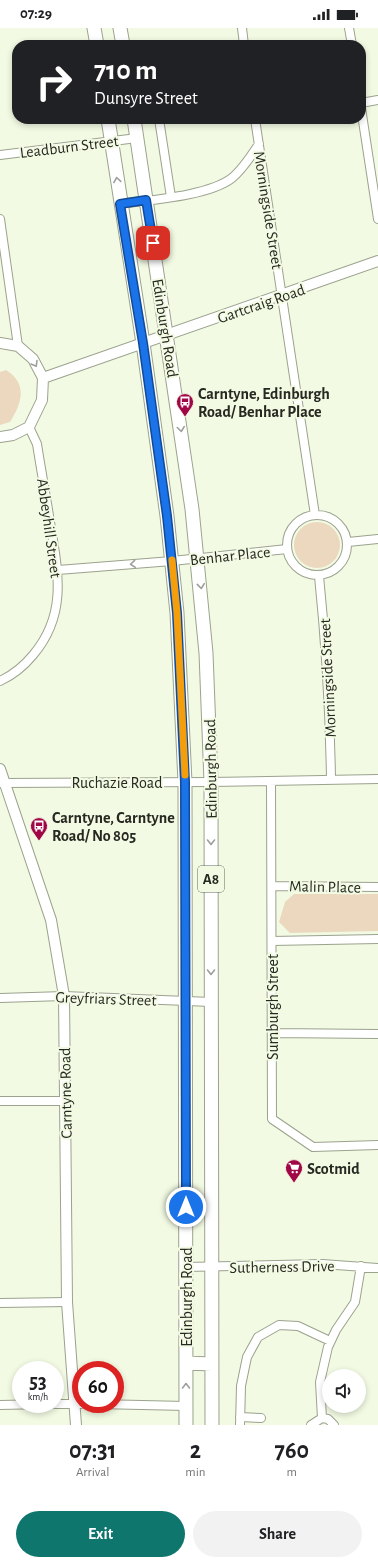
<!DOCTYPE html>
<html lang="en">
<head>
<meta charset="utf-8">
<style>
	body { margin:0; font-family:"Alegreya Sans",sans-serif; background:#f2f2f2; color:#202124; height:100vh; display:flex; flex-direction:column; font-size:15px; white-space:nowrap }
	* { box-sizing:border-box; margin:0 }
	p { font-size:13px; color:#757577 }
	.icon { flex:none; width:22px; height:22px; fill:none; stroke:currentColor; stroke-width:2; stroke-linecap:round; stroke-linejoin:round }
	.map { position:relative; height:1397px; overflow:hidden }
	.details { display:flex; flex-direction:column; background:#fff; flex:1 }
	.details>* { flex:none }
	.hud { position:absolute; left:12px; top:12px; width:354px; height:84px; border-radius:16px; box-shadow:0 2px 6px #0003; background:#202124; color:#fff; overflow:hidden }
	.buttons { position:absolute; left:322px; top:1341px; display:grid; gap:8px }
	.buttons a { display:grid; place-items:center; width:44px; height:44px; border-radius:50%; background:#fff; box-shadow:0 2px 6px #0003; font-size:20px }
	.speed { position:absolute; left:12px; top:1333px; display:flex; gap:8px; font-size:20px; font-weight:700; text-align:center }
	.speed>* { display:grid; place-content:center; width:52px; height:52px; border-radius:50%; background:#fff; box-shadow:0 2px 6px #0003; line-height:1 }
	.speed small { font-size:10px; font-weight:400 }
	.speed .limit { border:6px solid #d22; background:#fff; color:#111 }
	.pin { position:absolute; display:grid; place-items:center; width:34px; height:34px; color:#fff; margin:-17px; border-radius:8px; box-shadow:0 2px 6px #0006 }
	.me { position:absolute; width:44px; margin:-22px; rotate:0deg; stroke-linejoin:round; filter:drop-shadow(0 0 3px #0008) }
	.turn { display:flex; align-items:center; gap:14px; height:84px; padding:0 16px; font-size:18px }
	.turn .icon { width:52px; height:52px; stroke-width:2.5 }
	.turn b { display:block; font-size:28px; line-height:34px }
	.eta { display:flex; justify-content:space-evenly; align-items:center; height:68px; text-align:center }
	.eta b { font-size:24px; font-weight:700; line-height:28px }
	.primary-button { display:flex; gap:8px; margin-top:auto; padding:8px 16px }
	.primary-button a { flex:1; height:46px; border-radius:24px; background:#0f766e; color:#fff; font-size:16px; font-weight:700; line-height:46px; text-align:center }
	.primary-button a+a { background:#f2f2f2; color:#202124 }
	.status { display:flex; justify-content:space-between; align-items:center; height:28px; padding:0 20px; background:#fff; direction:ltr }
	.status svg { height:11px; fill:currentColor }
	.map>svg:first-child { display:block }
	.green { fill:#ebd8be }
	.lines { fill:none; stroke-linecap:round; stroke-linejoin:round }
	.minor-casing { stroke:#9ba28e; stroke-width:10 }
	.tertiary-casing { stroke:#9ba28e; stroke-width:12 }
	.primary-casing { stroke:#9ba28e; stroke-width:15 }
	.minor { stroke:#fff; stroke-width:8 }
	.tertiary { stroke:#fff; stroke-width:10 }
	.primary { stroke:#fff; stroke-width:13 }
	.oneway { stroke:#9d9f9b }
	.route-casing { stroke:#114b97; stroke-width:10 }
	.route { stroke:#1a73e8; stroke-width:7 }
	.slow { stroke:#f59e0b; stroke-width:7 }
	.labels { text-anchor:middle; stroke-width:4; stroke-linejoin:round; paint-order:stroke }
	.shield { fill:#f2fae3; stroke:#63685b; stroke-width:1 }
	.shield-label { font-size:15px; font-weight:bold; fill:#262921 }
	.street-label { font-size:16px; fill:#262921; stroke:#f2fae3 }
	.poi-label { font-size:16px; font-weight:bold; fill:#262921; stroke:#f2fae3; text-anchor:start }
</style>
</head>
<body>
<div class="status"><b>07:29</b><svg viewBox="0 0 49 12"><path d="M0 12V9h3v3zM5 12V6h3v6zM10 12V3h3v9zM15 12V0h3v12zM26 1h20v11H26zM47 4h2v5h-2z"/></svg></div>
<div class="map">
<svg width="378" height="1397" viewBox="0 0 378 1397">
	<rect width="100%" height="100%" fill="#f2fae3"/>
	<path class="green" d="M6,342c22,14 16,33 4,52l-10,3v-53z
		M294 517a23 23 0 1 1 46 0a23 23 0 1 1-46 0Z
		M294,866h84v37l-88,2 -11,-11 6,-20z"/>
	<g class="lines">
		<g class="minor-casing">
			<path id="minor" d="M242,0l2,17
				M349,0l3,17
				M361,75l17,-3
				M361,80l17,111
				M159,91l12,78
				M255,91l60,396
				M0,127l137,-17
				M120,176c30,-4 89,-8 112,-26 11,-9 19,-22 27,-34
				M0,191l18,127
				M287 517a30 30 0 1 1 60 0a30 30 0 1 1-60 0Z
				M348,514l30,-3
				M58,542l114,-9 115,-12
				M319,548c7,68 11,136 12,204
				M0,653c13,-6 24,-15 33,-26 35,-41 25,-84 17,-133 -4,-26 -9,-52 -13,-78l-8,-17
				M271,753l1,338 41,28 65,-2
				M0,755l211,-1 167,-3
				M272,858l106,1
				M272,913l106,-2
				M0,970l64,-2 147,6
				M273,1005l105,1
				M0,1073h65
				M186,1239l136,-3 56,4
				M0,1275l67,-1
				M55,1376h26
				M97,1376l89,2
				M0,1377l46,-1
				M240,1389l21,1
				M322,1390l-2,-36 8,-35 8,-17 19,-28 6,-36
				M240,1397l1,-39 6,-29 11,-20 21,-12 19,1 32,15
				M311,1397l11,-7 6,1 6,6"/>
		</g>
		<g class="tertiary-casing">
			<path id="tertiary" d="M0,315l18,3 15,13 10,19 -1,22 -13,27 -16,8 -13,2
				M43,350l335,-117
				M0,741l51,151 13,76 3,306 9,123"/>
		</g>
		<g class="primary-casing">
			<path id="primary" d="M94,0l3,17
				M120,0l3,17
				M108,91l35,224 24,173 10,97 8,169 1,643
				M134,91l58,390 14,144 5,129 1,643
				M186,1335l26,1"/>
		</g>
		<use href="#minor" class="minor"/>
		<use href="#tertiary" class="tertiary"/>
		<use href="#primary" class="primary"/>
	</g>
	<defs><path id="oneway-chevron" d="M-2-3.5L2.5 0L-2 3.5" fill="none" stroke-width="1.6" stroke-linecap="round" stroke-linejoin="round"/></defs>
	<g class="oneway">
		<use href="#oneway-chevron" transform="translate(117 152) rotate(-99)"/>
		<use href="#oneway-chevron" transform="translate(35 336) rotate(59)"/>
		<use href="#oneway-chevron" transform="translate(181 401) rotate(82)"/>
		<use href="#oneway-chevron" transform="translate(133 536) rotate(175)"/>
		<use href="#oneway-chevron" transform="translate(201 558) rotate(84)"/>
		<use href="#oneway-chevron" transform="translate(211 814) rotate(90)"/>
		<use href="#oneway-chevron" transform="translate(211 944) rotate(90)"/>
		<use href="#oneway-chevron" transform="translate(186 1358) rotate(-90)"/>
	</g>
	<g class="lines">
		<g class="route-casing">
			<path id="route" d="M153,215l-7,-43 -26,4 23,139 24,173 10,97 8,169 1,425"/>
		</g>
		<use href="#route" class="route"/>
		<path class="slow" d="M172,532l5,53 8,162"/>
	</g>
	<defs>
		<g id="bus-pin" transform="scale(0.9)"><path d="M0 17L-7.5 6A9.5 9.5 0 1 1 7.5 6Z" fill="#a10746" stroke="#f2fae3"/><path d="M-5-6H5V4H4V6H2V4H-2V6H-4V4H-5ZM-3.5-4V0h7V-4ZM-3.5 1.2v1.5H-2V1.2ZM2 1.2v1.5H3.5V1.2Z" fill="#fff"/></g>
		<g id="supermarket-pin" transform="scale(0.9)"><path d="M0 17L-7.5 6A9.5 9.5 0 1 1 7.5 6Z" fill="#a10746" stroke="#f2fae3"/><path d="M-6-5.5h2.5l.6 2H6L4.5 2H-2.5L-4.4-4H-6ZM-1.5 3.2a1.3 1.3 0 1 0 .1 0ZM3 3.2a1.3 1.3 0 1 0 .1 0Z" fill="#fff"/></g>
	</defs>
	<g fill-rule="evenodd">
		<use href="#bus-pin" x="185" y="374"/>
		<use href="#bus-pin" x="39" y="798"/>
		<use href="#supermarket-pin" x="294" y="1140"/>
	</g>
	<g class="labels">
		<rect class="shield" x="198" y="838" width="26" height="26" rx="3"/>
		<g class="shield-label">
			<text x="211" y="856">A8</text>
		</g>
		<g class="street-label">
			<text transform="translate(69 118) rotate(-7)" y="6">Leadburn Street</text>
			<text transform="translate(269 182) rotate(81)" y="6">Morningside Street</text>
			<text transform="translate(261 275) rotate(-19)" y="6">Gartcraig Road</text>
			<text transform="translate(166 300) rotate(81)" y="6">Edinburgh Road</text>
			<text transform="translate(50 500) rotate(82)" y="6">Abbeyhill Street</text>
			<text transform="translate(230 527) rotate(-6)" y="6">Benhar Place</text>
			<text transform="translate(327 650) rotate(-93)" y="6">Morningside Street</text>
			<text transform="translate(210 741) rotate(-91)" y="6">Edinburgh Road</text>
			<text x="117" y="760">Ruchazie Road</text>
			<text transform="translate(325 858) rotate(1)" y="6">Malin Place</text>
			<text transform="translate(106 970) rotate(2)" y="6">Greyfriars Street</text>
			<text transform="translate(272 979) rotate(-90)" y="6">Sumburgh Street</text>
			<text transform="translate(65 1065) rotate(-91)" y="6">Carntyne Road</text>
			<text transform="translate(282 1238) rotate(-1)" y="6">Sutherness Drive</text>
			<text transform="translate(186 1269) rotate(-90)" y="6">Edinburgh Road</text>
		</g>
		<g class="poi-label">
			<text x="198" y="371">Carntyne, Edinburgh<tspan x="198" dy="18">Road/ Benhar Place</tspan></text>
			<text x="52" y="795">Carntyne, Carntyne<tspan x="52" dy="18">Road/ No 805</tspan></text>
			<text x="307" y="1146">Scotmid</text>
		</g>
	</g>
</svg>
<div class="buttons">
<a><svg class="icon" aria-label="sound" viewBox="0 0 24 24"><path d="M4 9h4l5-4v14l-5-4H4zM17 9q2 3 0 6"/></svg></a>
</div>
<div class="speed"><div>53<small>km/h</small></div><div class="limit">60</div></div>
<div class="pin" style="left:153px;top:215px;background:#d93025"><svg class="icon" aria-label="arrive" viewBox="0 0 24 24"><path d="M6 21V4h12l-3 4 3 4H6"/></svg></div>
<svg class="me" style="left:186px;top:1179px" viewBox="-20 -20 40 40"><circle r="17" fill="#1a73e8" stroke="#fff" stroke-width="3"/><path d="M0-11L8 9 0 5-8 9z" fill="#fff"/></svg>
<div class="hud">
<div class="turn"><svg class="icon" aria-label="right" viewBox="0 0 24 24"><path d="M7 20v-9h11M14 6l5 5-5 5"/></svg><div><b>710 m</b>Dunsyre Street</div></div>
</div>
</div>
<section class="details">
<div class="eta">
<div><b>07:31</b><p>Arrival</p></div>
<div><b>2</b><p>min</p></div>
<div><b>760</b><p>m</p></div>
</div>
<div class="primary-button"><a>Exit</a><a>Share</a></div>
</section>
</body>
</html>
